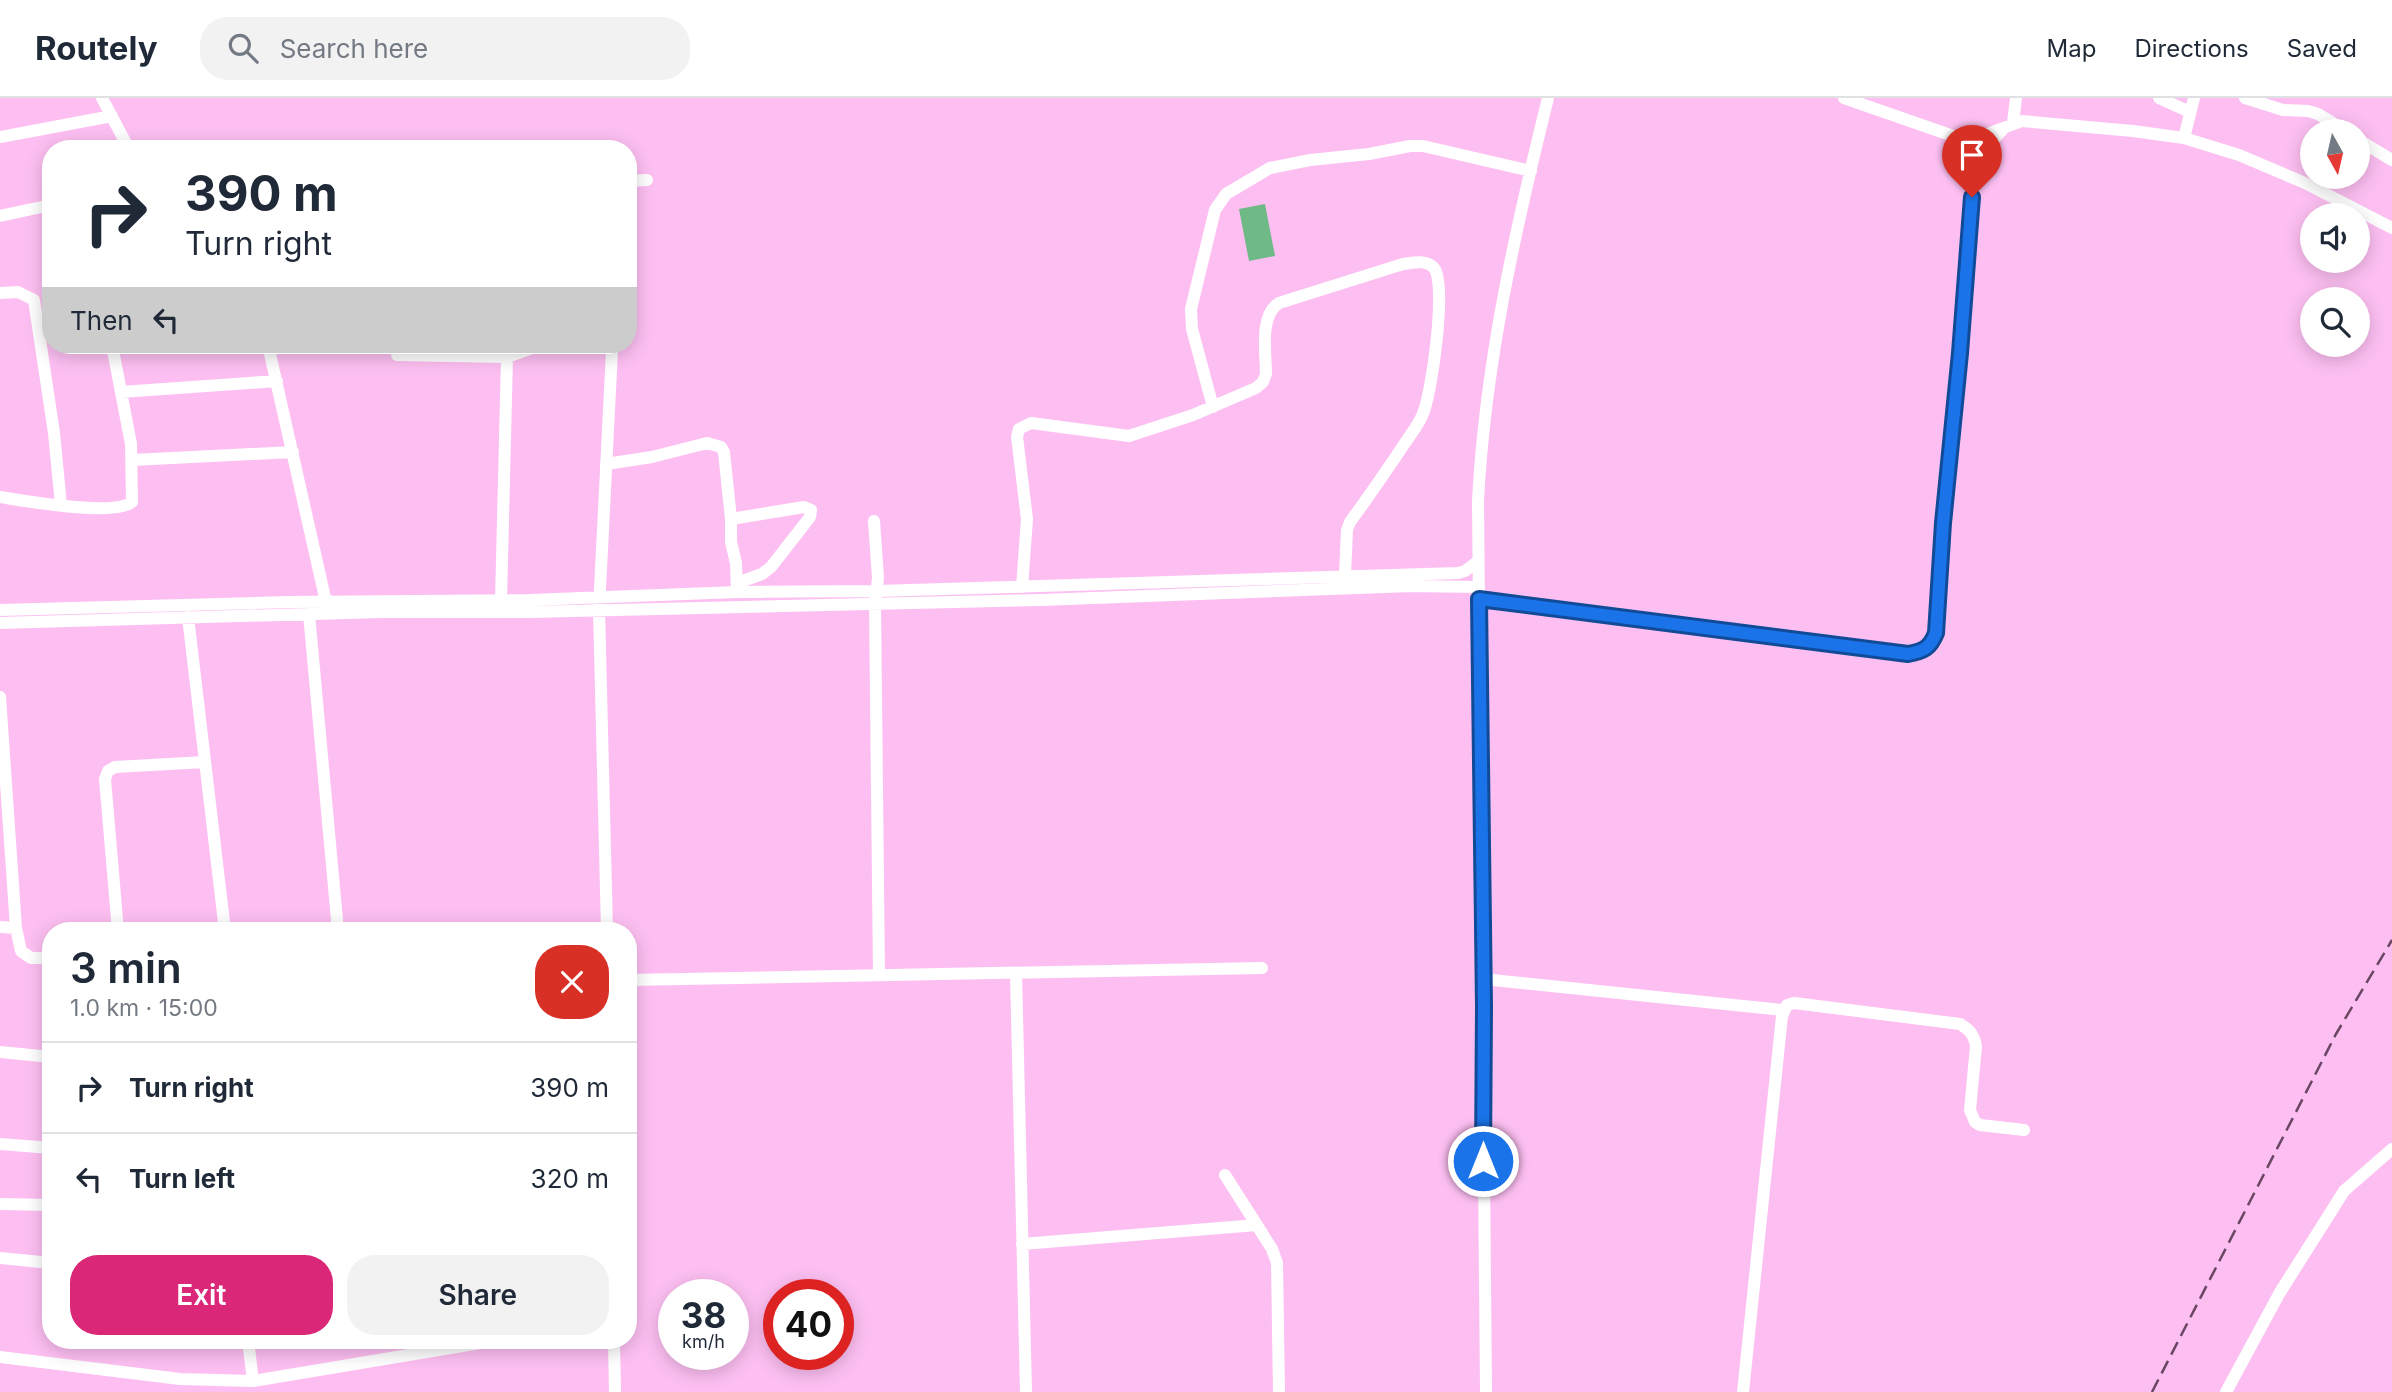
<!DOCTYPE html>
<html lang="en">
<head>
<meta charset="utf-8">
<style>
	body { margin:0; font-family:Inter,sans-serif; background:#f2f2f3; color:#1f2937; height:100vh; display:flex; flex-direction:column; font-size:26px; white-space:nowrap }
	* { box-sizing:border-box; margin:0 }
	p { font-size:23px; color:#747a83 }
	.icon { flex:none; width:38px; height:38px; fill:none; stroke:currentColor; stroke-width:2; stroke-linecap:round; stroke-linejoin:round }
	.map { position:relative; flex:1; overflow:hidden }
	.details { position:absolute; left:42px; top:824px; width:595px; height:427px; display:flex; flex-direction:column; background:#fff; border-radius:28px; box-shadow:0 4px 18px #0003 }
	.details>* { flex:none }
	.banner { position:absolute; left:42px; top:42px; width:595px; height:214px; border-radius:28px; box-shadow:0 4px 18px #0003; background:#fff; color:#1f2937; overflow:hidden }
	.needle { width:46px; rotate:172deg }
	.tools { position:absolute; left:2300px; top:21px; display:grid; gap:14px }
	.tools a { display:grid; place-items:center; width:70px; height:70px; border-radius:50%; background:#fff; box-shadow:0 4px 18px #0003; font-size:35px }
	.speed { position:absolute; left:658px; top:1181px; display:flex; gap:14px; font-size:35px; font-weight:700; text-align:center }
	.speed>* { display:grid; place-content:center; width:91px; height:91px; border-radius:50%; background:#fff; box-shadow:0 4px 18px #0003; line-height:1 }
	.speed small { font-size:18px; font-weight:400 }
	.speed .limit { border:10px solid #d22; background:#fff; color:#111 }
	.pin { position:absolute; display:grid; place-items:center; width:60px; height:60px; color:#fff; margin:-72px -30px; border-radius:50% 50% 50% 0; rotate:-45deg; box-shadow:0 0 7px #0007 }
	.pin .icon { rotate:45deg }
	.me { position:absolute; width:77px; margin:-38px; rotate:0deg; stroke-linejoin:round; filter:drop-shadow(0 0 5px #0008) }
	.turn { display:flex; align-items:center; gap:24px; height:147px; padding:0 28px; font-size:32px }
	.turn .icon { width:91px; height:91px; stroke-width:2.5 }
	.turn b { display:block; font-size:49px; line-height:60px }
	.then { display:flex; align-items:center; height:66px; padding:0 28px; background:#0003; gap:14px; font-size:26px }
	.round { display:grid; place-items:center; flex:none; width:74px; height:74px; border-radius:28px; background:#f2f2f3 }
	.summary { display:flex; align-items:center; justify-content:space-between; height:119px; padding:0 28px }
	h1 { font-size:42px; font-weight:600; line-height:52px }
	.cta { display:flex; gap:14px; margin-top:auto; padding:14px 28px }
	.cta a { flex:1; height:80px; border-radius:28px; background:#db2777; color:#fff; font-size:28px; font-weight:600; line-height:80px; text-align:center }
	.cta a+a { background:#f2f2f3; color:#1f2937 }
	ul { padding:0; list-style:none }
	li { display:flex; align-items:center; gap:21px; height:91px; padding:0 28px; border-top:2px solid #e0e1e3 }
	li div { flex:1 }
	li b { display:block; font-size:26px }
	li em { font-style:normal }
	header { display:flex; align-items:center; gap:42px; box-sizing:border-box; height:98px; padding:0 35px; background:#fff; border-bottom:2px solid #e0e1e3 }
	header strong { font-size:33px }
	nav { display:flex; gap:38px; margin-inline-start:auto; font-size:24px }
	.search { width:490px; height:63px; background:#f2f2f3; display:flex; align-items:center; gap:18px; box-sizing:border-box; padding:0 24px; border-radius:28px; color:#747a83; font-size:26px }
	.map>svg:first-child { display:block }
	.pitch { fill:#6fb986 }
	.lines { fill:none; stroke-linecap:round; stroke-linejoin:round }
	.minor { stroke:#fff; stroke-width:12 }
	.rail { stroke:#694763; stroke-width:2.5; stroke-dasharray:14 7; stroke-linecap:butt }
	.route-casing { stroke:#114b97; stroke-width:18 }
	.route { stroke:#1a73e8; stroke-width:12 }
</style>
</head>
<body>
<header>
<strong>Routely</strong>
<div class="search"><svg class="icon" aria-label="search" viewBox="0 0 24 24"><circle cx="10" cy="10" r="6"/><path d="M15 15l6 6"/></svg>Search here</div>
<nav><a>Map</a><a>Directions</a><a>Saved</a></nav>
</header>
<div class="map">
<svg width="2392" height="1294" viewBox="0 0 2392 1294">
	<rect width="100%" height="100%" fill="#fdbff2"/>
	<path class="pitch" d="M1265,106l10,52 -26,5 -10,-52z"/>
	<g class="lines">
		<path class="minor" d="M102,0l27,51
			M1844,0l115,40 28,-4 35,-13 111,10 51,7 55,17 66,28 87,45
			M2159,0l31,14
			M2245,0l38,12 25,1 10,3 28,17
			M2013,25l3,-25
			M0,39l112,-21
			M2184,40l10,-40
			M2357,41l35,21
			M628,83l19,-1
			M0,118l51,-11
			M0,195l18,-1 16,8 20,133 7,72
			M268,247l58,257
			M532,250l26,-3
			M397,257l110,2 -6,244
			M507,259l25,-9 -1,-3
			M121,294l156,-11
			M1213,309l-21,-78 -1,-20 24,-99 11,-16 44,-26 40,-8 59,-6 41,-8h13l108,25
			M133,362l160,-8
			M606,366l46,-7 55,-14 14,4 3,5 7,67v23l5,21 1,29
			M0,399c26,4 113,20 132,5l-1,-58 -19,-99
			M731,421l73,-12 7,3 -1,7 -39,50 -9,7 -25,9
			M874,423l4,57 -3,25 4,372
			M1022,489l5,-68 -10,-82 2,-8 12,-6 98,13 64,-21 63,-27 7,-6 3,-8c0,-21 -7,-58 13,-71l124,-39c10,-1 23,-5 31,4 13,16 -2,127 -12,148 -4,9 -11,18 -17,27 -18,27 -36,53 -55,79l-3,8 -2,45
			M1479,501l429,55c16,-3 22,-6 28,-21l7,-110 15,-147 17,-205c6,-17 16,-29 29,-43
			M0,512l288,-8 242,-2 207,-8 140,-1 581,-18 7,-2 12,-9
			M309,516l29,317
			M188,519l37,314
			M0,525l381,-11h150l510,-12 370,-14 67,1
			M0,599l16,231
			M0,829l16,1 5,23 10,7h20
			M118,833l-13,-152 3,-8 7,-4 90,-5
			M607,833l-8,-322 13,-258 -2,-6
			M1016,875l10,419
			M1483,881l300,31
			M628,882l634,-12
			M0,954l51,5
			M0,1046l51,4
			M1225,1077l47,74 5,14 2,129
			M0,1106l51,1
			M1022,1146l235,-19
			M0,1160l51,5
			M248,1242l5,41
			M614,1242l1,52
			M0,1259l180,22 73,2 245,-41
			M1486,1294l-8,-891c7,-137 37,-270 70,-403
			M1743,1294l39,-376 5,-11 7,-2 166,21c10,6 14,11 16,22l-6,64 5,12 5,3 44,5
			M2226,1294l53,-98 65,-103 48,-42"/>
		<path class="rail" d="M2152,1294l184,-358 56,-94"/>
	</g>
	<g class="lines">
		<g class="route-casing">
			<path id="route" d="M1483,1063l1,-154 -5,-408 429,55c16,-3 22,-6 28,-21l7,-110 17,-170 12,-156"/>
		</g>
		<use href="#route" class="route"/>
	</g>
</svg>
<div class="tools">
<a><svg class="needle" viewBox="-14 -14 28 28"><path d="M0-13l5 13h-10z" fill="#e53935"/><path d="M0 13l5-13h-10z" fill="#747a83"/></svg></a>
<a><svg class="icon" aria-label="sound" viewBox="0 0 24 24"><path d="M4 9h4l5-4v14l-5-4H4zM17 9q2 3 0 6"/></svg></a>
<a><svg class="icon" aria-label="search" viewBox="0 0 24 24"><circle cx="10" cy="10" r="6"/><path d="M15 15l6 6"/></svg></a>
</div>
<div class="speed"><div>38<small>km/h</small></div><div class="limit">40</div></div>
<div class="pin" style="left:1972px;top:99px;background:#d93025"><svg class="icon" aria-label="arrive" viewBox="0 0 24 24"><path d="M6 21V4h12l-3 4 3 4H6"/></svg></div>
<svg class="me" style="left:1483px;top:1063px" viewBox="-20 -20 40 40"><circle r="17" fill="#1a73e8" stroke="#fff" stroke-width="3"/><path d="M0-11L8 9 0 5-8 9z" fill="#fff"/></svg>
<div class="banner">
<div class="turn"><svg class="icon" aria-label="right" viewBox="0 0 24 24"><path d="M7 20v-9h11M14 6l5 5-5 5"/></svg><div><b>390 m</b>Turn right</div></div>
<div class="then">Then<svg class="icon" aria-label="left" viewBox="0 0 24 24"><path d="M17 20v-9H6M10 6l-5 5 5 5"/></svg></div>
</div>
<section class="details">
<div class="summary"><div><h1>3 min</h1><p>1.0 km · 15:00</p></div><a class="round" style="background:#d93025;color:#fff"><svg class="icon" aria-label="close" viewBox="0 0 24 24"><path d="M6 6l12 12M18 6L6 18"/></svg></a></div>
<ul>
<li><svg class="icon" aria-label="right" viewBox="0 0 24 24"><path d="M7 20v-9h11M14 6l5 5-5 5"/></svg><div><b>Turn right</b></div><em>390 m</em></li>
<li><svg class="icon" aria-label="left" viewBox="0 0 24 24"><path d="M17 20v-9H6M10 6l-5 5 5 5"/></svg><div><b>Turn left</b></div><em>320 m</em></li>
</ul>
<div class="cta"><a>Exit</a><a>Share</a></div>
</section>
</div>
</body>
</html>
